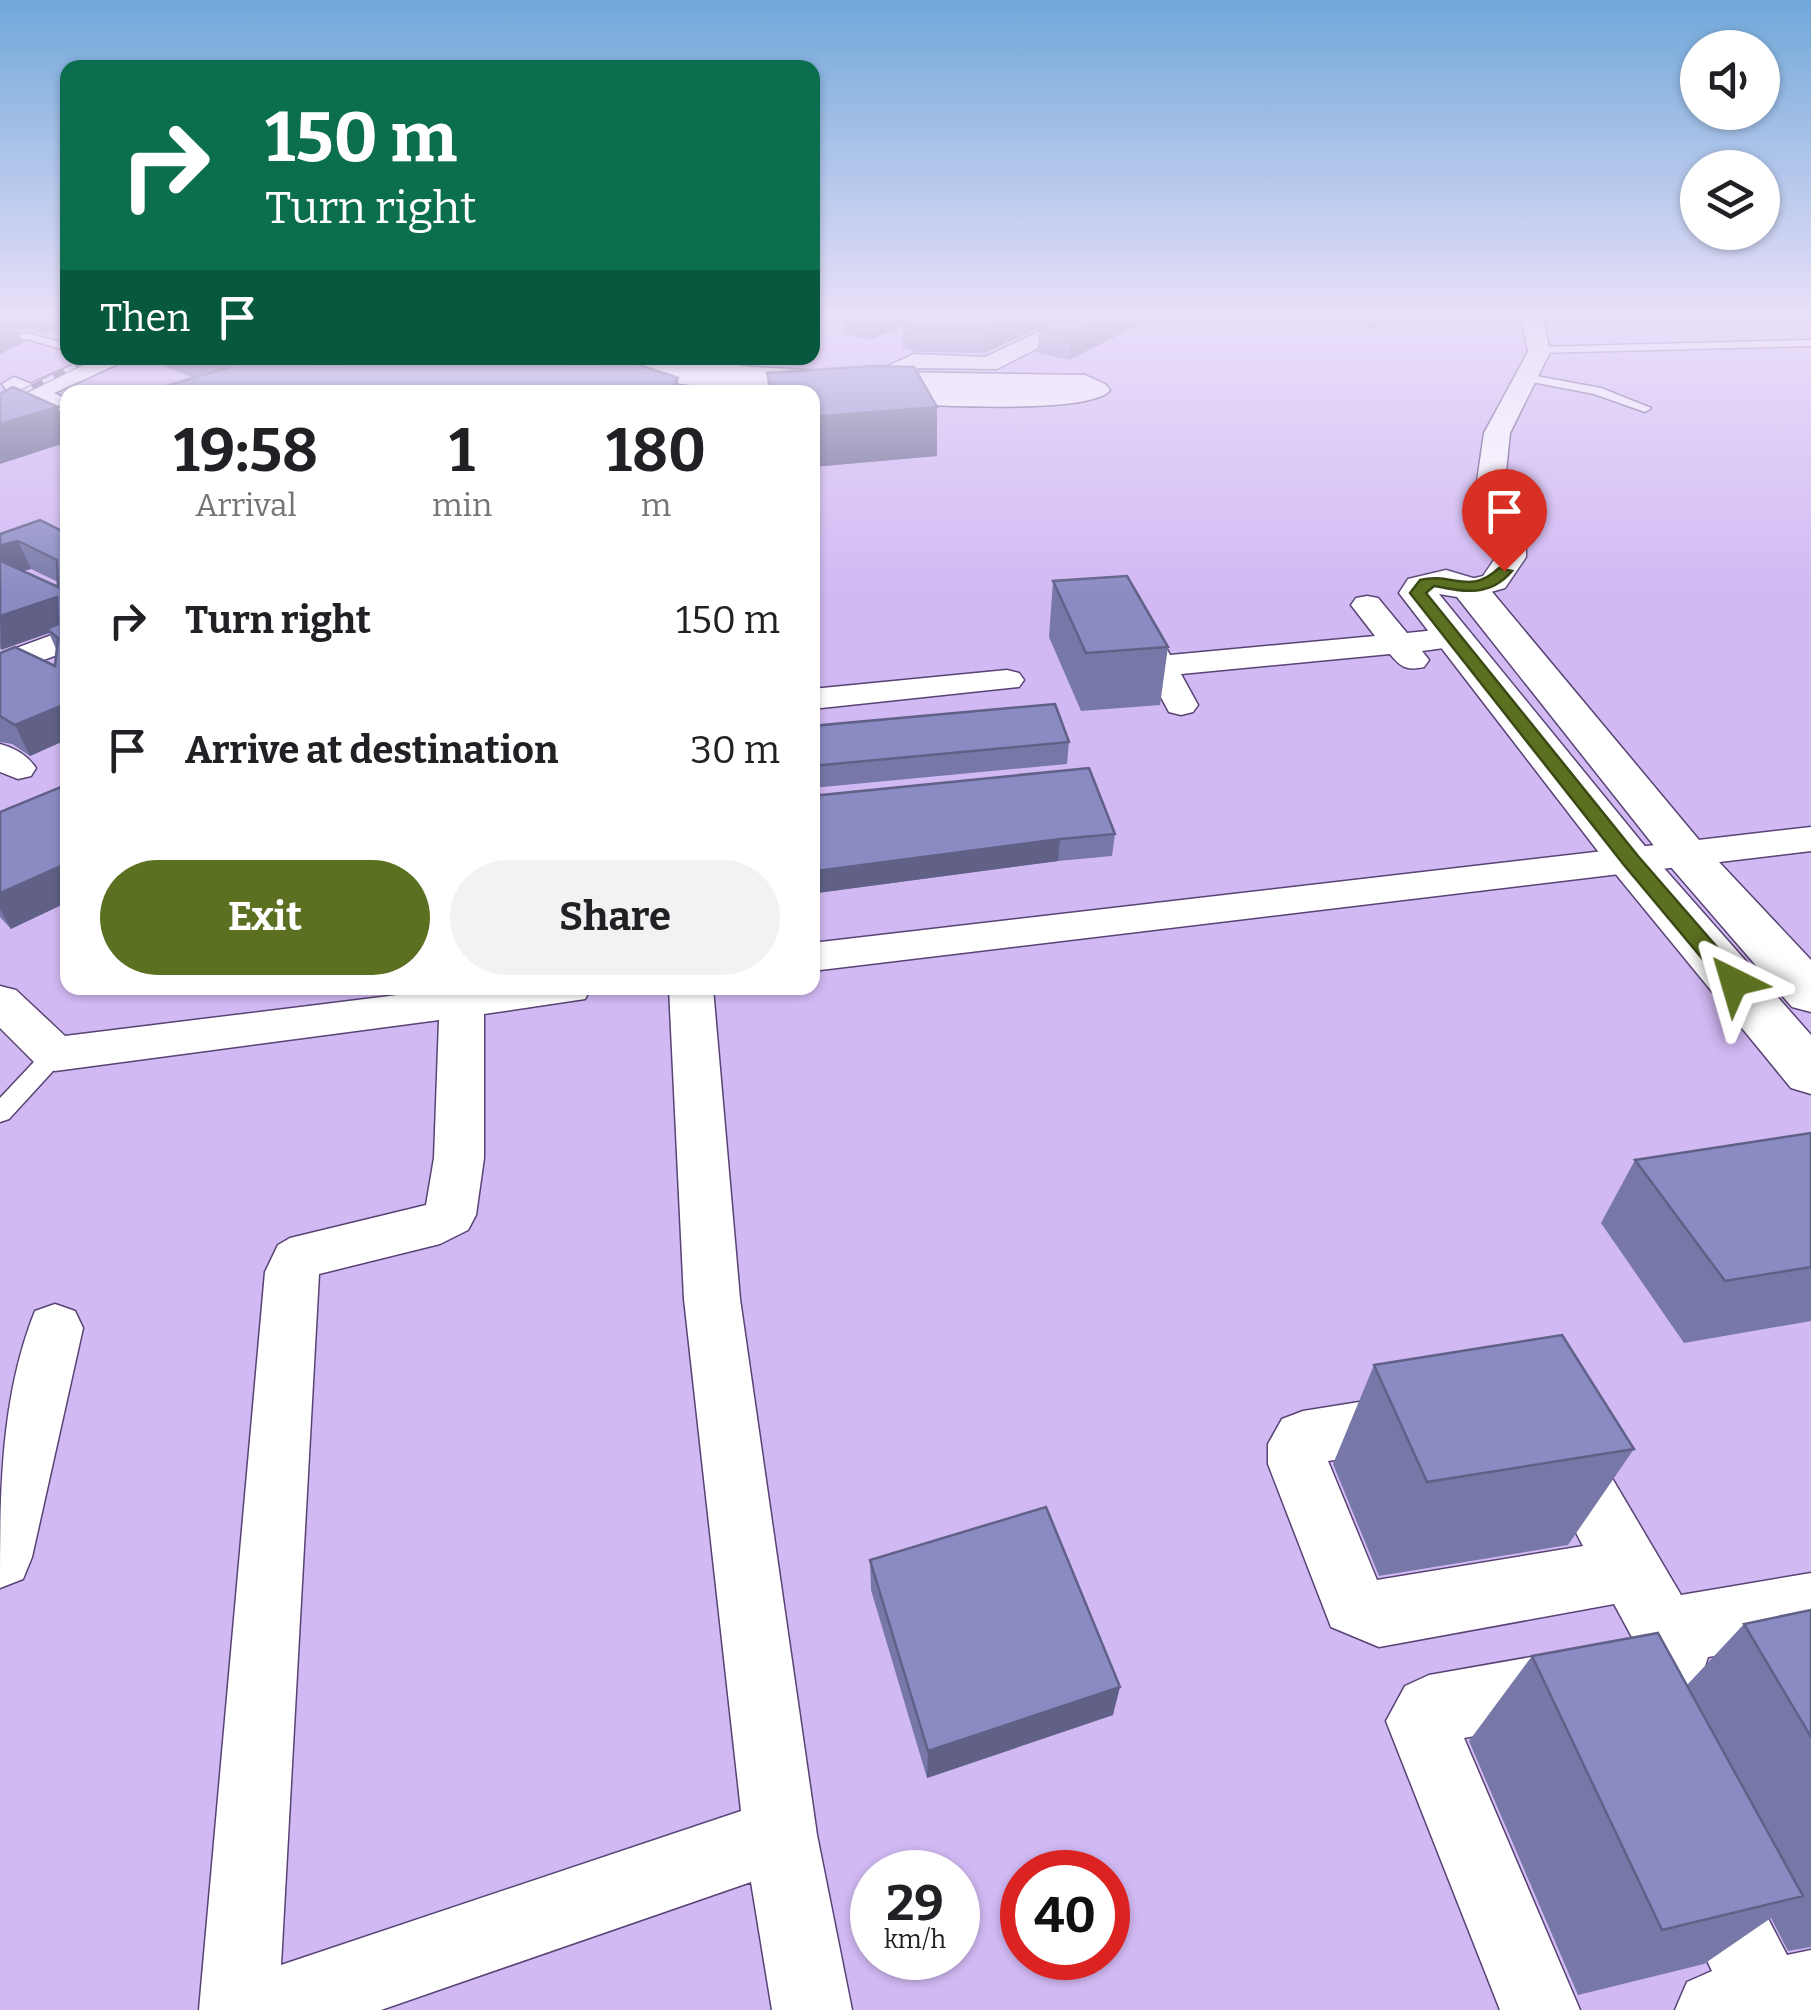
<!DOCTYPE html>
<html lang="en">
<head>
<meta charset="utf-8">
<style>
	body { margin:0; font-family:Bitter,serif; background:#f2f2f2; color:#202124; height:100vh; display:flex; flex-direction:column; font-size:38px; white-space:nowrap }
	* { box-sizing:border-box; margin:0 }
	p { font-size:32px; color:#757577 }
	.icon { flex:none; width:55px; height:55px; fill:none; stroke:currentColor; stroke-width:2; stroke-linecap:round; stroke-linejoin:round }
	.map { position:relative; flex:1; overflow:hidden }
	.side { position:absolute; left:60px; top:385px; width:760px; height:610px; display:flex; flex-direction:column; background:#fff; border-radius:20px; box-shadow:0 2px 8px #0004 }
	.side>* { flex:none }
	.guide { position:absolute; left:60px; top:60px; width:760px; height:305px; border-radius:20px; box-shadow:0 2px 8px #0004; background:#0b6e4f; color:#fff; overflow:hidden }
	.tools { position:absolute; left:1680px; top:30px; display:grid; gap:20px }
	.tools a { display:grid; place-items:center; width:100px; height:100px; border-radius:50%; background:#fff; box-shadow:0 2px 8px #0004; font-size:50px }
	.speed { position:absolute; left:850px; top:1850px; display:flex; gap:20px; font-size:50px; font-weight:700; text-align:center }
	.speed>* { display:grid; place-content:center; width:130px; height:130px; border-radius:50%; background:#fff; box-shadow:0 2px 8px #0004; line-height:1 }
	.speed small { font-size:25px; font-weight:400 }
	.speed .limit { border:15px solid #d22; background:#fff; color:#111 }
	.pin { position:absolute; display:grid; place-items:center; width:85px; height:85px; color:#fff; margin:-102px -42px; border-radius:50% 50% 50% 0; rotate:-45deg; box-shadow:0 0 10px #0007 }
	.pin .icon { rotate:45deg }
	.me { position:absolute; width:110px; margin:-55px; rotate:320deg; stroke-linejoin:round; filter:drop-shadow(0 0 8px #0008) }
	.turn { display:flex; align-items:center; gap:35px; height:210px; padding:0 40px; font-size:45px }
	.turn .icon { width:130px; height:130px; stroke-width:2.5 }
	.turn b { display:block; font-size:70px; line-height:85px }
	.then { display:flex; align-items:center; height:95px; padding:0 40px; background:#0003; gap:20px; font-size:38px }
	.eta { display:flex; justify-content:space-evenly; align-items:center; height:170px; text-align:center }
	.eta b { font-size:60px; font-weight:700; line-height:70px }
	.primary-button { display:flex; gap:20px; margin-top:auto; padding:20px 40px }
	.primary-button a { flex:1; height:115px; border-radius:60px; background:#5b7121; color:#fff; font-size:40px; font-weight:700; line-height:115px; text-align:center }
	.primary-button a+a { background:#f2f2f2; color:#202124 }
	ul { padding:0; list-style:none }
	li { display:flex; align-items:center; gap:30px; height:130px; padding:0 40px }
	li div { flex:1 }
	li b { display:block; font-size:38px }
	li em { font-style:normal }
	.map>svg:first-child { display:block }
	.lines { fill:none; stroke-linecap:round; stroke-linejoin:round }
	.lane-casing { stroke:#584374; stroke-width:3 }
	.street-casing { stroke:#584374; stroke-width:3 }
	.secondary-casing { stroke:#584374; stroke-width:3 }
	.lane { fill:#fff; fill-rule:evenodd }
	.street { fill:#fff; fill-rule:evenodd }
	.secondary { fill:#fff; fill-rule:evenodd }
	.rail-casing { stroke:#5d5070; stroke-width:6 }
	.rail { stroke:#ece0fe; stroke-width:4; stroke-dasharray:12; stroke-linecap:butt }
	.wall { fill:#7778a8; fill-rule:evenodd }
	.shaded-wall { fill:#616188 }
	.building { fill:#8a8bc3; stroke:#616188; stroke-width:2.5 }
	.route { fill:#5b7121; stroke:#3b4915; stroke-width:2.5 }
</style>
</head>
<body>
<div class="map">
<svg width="1811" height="2010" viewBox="0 0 1811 2010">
	<rect width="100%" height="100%" fill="#d1b9f3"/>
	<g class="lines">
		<g class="lane-casing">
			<path id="lane" d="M27,333l41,11v7l-41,-12 -27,3v-6z
				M1811,340v6l-273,7 -6,-3 6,-3z
				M1525,374l76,14 50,20 -6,4 -51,-18 -73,-14v-4z
				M55,1046l8,2 4,6 -4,6 -54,59 -9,3v-24l47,-50z"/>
		</g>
		<g class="street-casing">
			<path id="street" d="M1077,314h27l-107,55 -79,-1 -34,17 -5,13 -8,2 -12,-7 5,-16 50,-23 71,3z
				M1521,314h21l8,38 -40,81 -5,48 21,60v16l-21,31 -35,10 -11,-2 -4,-7 4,-7 24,-6 13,-19v-16l-19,-60 7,-48 44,-81z
				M14,377l54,22v16l-62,-26 -4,-5z
				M1367,596l11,2 29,35 48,-5 11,3 5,7 -5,7 -44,6 7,9 -5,7c-18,4 -23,0 -34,-13l-209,20 17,31 -5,7 -12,3 -12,-3 -37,-68 4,-7h24l10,18 205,-19 -24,-31 5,-7z
				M68,629v22l-68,25v-22z
				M1007,670l12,3 5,7 -5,7 -207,22v-20z
				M0,744c15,4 27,11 36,24l-5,8 -13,3 -18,-7z
				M1811,827v24l-999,120v-28z
				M0,986l16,4 49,46 389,-48h137l-6,11 -101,15v144l-8,57 -8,15 -28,14 -121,30 -38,691 460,-154 -57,-512 -15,-311h44l27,311 77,536 35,175h-80l-21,-128 -370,128h-182l66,-738 13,-27 12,-7 136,-33 8,-47 5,-138 -384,51 -17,-5 -38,-38z
				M55,1304l20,7 8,17 -51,229 -9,22 -23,9c0,-93 0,-190 35,-277z
				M1409,1394l21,8 9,19 -9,19 -21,8 -81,13 49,119 206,-34 -48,-92 9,-20 21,-8 21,8 95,161 130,-22v156l-24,-10 -41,-68 -38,6 -9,27 -30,16 -205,38 116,272h-80l-114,-289 19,-35 24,-11 204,-36 -19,-35 -235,43 -48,-20 -63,-163v-20l14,-25 21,-8z
				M1711,1850l27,11 49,94 24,-5v60h-136l12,-28 25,-11 -39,-83 11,-27z"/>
		</g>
		<g class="secondary-casing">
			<path id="secondary" d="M87,358h35l-4,6 -118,54v-20z
				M537,358h149l66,9 71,4 262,4 20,9 5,6c-22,30 -253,11 -298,8v-6c-88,0 -174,-13 -261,-26z
				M1446,570l37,11 221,265 107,114v52l-19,-5 -122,-141 -213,-269 -18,-3 209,256 163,185v59l-20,-6 -177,-216 -215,-279 9,-14z"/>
		</g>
		<use href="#lane" class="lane"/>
		<use href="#street" class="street"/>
		<use href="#secondary" class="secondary"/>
		<g class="rail-casing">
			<path id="rail" d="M0,403l91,-45"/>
		</g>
		<use href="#rail" class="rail"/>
	</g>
	<path class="wall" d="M0,314h68v13l-25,7 -16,-5 -10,1 6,13z
		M842,314h318l-91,46 -32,-7 2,-24 26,-14 -81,38 -68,-1 -13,-4v-23l-33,15 -27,-7z
		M1300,314h96l-25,15z
		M1425,314h50l-3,10 -41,-1z
		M145,358h423l1,6 109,14h-485z
		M874,366l40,1 23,40v49l-125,11v-75h-44l-1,-19z
		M0,534h68v205l-38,17 -18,-12 -12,-2v-89l55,13 2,-15 -8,-18 -49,16zM31,569l27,13v5l-35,-16z
		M1053,581l115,66 -8,58 -79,6 -32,-74z
		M812,726l257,16 -2,22 -255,24z
		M812,796l303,38 -3,22 -54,5 -241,32 -5,-16z
		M0,812l11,117 -11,-12z
		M1811,1133v188l-127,22 -83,-120 34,-63z
		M1374,1365l260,84 -66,96 -189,31 -46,-112z
		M870,1560l243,155 -186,63 -56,-188z
		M1811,1610v337l-23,4 -17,-33 -67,46 -126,31 -109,-254 63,-85 155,29 57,-61z"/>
	<path class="shaded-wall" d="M0,314h20l7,15 -10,1 6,13 -23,11z
		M36,314h30l2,13 -25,7z
		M876,314h54l-60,26v-24z
		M1020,314h49l-85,39 1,-24z
		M1116,314h44l-91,46 2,-24z
		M1375,314h21l-25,15z
		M311,358h71l-58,25 -16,-22z
		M678,378l1,14h-11z
		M58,407l10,23v12l-68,22v-40z
		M937,407v49l-125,11v-50z
		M18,541l13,28 -16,4 -15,-13v-10l2,-5z
		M57,597l11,23 -21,9 2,4 -48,17 -1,-34z
		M68,703v36l-38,17 -15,-31z
		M1060,839l-2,22 -241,32 -1,-22z
		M68,863v39l-57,27 -11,-20v-16z
		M1120,1687l-7,28 -186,63 1,-27z"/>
	<path class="building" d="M926,314h94l-35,15 -69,-1 -13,-4z
		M1069,314h47l-45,22 -32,-7z
		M207,358h104l-3,3 4,3h36l21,-6h197l-2,3 4,3h34l17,-6 59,20 -10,14h-522l84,-25z
		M874,366l40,1 23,40 -125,10v-25h-39l-6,-19z
		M13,387l45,20 -58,17v-30z
		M40,520l28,14v169l-53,22 -15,-9v-63l15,-6 40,19 3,-28 -11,-9 11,-5 -1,-27 -57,19v-58l3,4 55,25 -1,-27 -39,-19 -16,4 -2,5v-16z
		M1127,576l41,71 -82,6 -33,-72z
		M1055,704l14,38 -257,24v-40z
		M1089,768l26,66 -55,5 -244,32 -4,-11v-64z
		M68,784v79l-68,30v-81z
		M1811,1133v134l-86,14 -90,-121z
		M1562,1335l72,114 -207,33 -53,-117z
		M1046,1507l74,180 -192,64 -58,-191z
		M1811,1610v127l-67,-113z
		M1658,1633l145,263 -141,34 -130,-274z"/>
	<linearGradient id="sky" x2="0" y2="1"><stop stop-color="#70a8d9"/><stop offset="0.53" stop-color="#eae0fa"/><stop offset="1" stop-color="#eae0fa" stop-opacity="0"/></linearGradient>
	<rect width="1811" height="595" fill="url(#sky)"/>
	<path class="route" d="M1499,568l13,3c-22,26 -47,21 -78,15l-8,7 212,263 104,120 3,6 -3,5h-16l-102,-122 -214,-272 10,-13c32,-8 50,16 79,-12z"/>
</svg>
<div class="tools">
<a><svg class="icon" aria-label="sound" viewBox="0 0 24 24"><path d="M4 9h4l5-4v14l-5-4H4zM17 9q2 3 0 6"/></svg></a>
<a><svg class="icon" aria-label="layers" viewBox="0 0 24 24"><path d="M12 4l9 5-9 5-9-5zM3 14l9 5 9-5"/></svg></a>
</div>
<div class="speed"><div>29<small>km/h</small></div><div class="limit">40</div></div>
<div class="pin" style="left:1504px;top:571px;background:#d93025"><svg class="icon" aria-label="arrive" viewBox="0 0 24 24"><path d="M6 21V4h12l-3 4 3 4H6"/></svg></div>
<svg class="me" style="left:1734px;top:982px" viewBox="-20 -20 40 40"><path d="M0-17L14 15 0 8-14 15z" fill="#5b7121" stroke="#fff" stroke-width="4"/></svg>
<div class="guide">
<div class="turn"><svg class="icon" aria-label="right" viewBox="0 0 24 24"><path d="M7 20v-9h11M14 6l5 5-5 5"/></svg><div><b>150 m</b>Turn right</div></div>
<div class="then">Then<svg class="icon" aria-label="arrive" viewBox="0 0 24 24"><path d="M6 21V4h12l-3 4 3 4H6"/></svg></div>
</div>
<section class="side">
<div class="eta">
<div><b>19:58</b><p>Arrival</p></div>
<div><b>1</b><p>min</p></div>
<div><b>180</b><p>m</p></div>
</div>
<ul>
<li><svg class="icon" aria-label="right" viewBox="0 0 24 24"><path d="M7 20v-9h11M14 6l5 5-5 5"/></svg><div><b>Turn right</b></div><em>150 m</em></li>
<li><svg class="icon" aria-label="arrive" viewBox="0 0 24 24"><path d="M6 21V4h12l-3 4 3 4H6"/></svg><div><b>Arrive at destination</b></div><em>30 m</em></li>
</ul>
<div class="primary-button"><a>Exit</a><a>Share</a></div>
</section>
</div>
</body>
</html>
